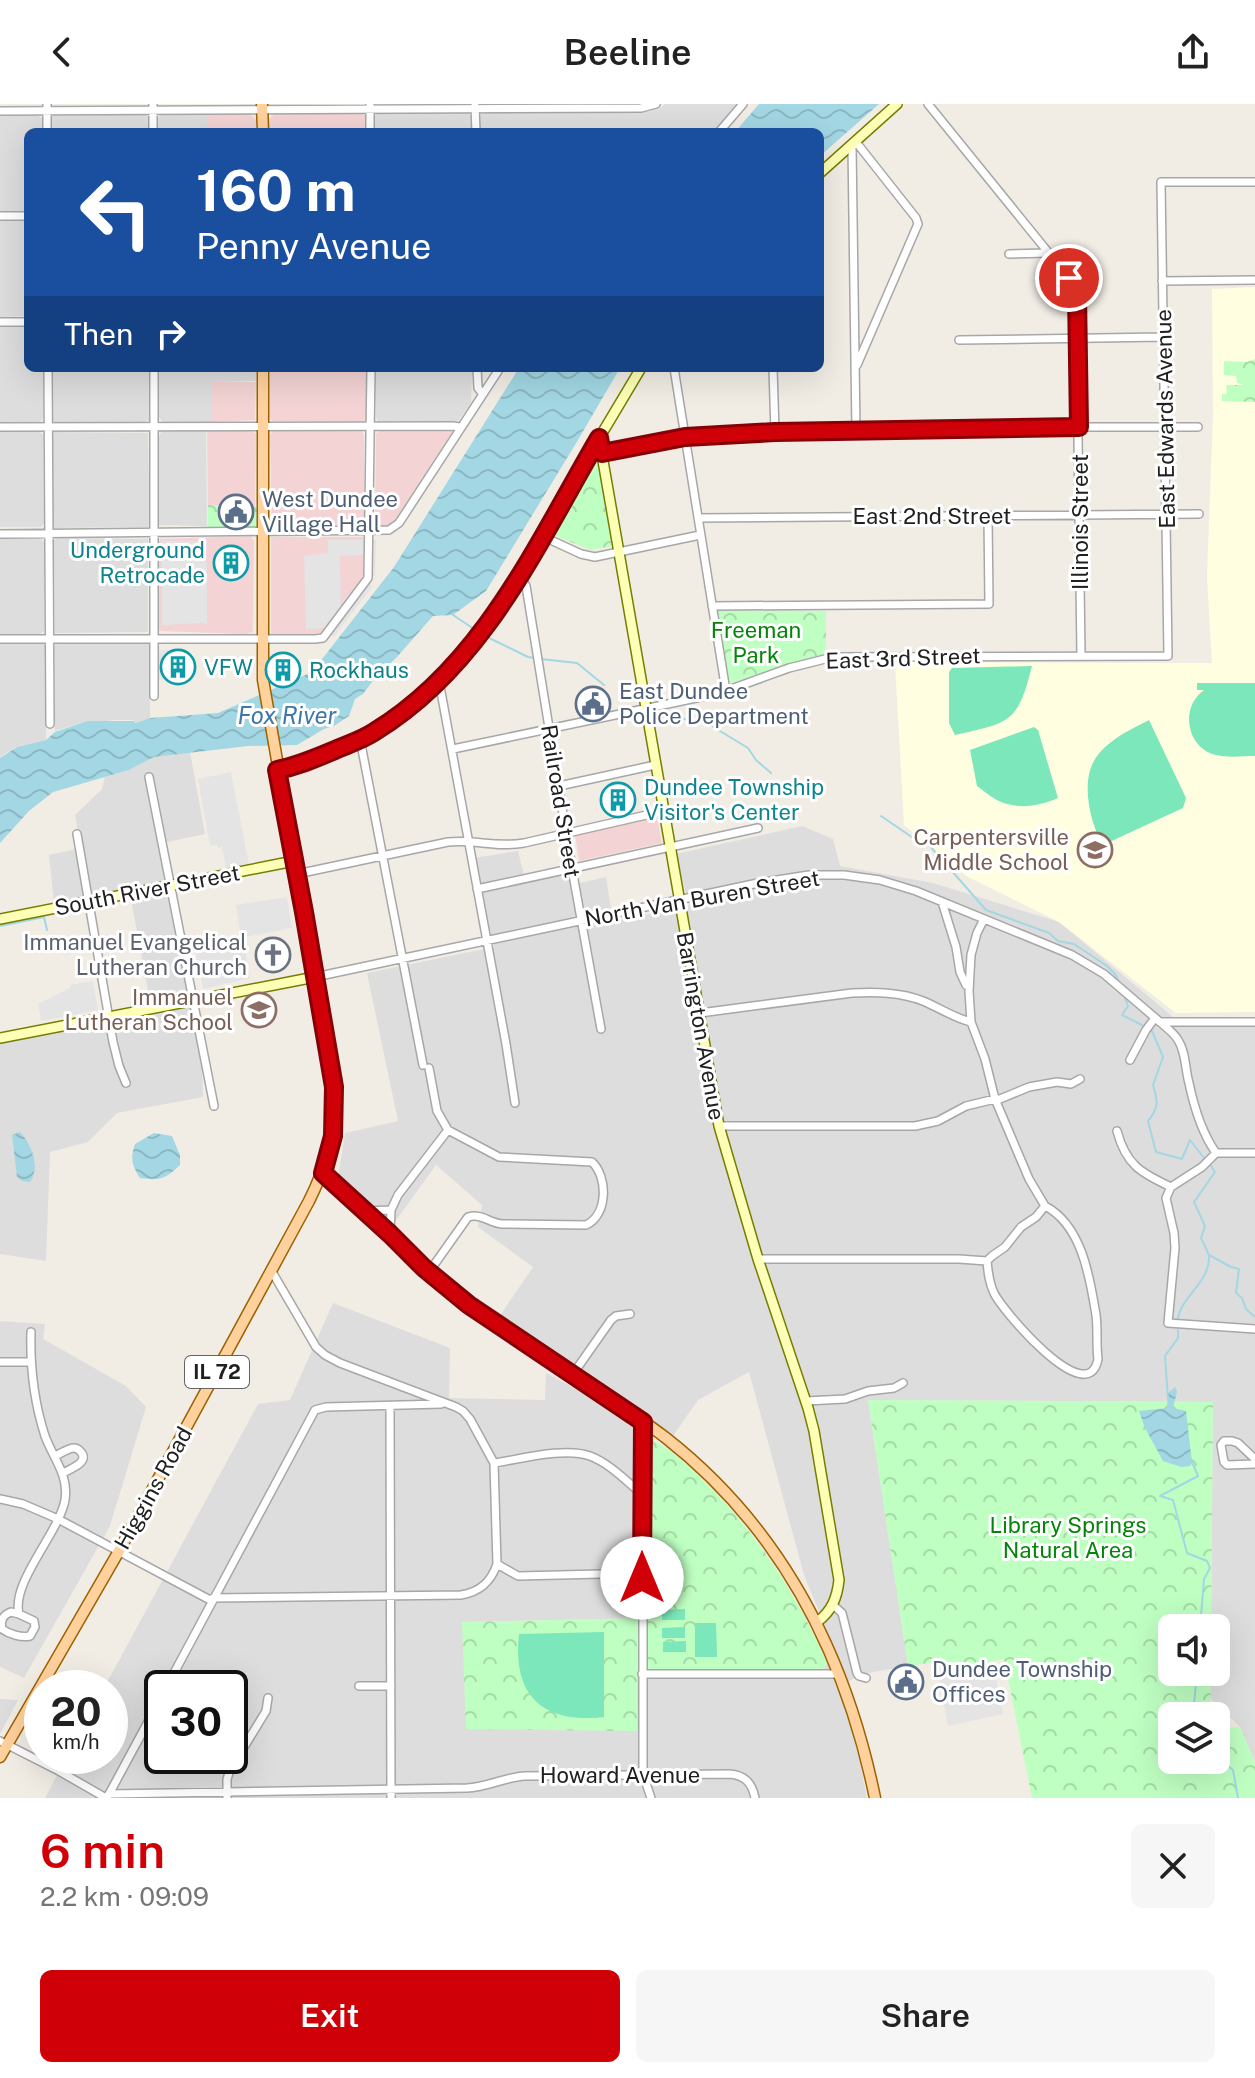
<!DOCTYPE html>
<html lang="en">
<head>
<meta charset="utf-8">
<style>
	body { margin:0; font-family:"Public Sans",sans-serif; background:#f6f6f6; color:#222; height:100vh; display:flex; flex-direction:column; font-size:30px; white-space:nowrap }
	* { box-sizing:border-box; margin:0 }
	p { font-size:26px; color:#767676 }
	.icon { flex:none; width:44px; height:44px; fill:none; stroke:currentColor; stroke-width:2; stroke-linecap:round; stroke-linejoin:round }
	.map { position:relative; height:1694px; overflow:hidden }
	.drawer { display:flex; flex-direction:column; background:#fff; flex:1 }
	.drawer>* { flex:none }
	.top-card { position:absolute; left:24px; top:24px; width:800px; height:244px; border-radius:12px; box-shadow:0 8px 32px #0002; background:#1a4fa0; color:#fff; overflow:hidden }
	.buttons { position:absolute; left:1158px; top:1510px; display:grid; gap:16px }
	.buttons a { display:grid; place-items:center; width:72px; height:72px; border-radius:12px; background:#fff; box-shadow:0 8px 32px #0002; font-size:40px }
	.speed { position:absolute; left:24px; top:1566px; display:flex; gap:16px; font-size:40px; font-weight:700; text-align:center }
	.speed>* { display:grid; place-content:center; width:104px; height:104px; border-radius:50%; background:#fff; box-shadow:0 8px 32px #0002; line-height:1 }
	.speed small { font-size:20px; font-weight:400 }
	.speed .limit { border:4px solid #111; border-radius:12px; background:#fff; color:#111 }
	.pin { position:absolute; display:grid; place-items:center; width:68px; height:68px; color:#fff; margin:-34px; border:4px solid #fff; border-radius:50%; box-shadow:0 2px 8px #0007 }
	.me { position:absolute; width:88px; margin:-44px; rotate:0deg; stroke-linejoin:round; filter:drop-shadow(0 0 6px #0008) }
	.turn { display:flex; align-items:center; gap:28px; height:168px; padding:0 40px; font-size:36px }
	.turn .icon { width:104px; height:104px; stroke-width:2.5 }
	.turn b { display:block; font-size:56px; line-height:68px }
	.then { display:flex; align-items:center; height:76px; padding:0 40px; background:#0003; gap:16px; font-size:30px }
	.round { display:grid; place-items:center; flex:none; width:84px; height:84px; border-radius:12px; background:#f6f6f6 }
	.summary { display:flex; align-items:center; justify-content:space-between; height:136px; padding:0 40px }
	h1 { font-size:48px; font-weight:600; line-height:60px; color:#d00008 }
	.action { display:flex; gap:16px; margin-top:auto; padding:16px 40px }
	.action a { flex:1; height:92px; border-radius:12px; background:#d00008; color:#fff; font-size:32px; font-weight:600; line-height:92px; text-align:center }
	.action a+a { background:#f6f6f6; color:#222 }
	header { display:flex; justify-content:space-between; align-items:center; height:104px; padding:0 40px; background:#fff; font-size:36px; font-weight:600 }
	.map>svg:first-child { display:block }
	.residential { fill:#dedddd; fill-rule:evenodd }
	.commercial { fill:#f3d3d3 }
	.education { fill:#fffee1 }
	.park { fill:url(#park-crowns) }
	.pitch { fill:#7ce7ba }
	.parking { fill:#e4e4e4 }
	.water { fill:url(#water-waves) }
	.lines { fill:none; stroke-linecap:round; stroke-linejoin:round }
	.stream { stroke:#a2d7e3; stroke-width:2 }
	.street-casing { stroke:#a7a7a7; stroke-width:10 }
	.secondary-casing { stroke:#757e00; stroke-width:12 }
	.primary-casing { stroke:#9c6200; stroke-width:13 }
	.street { stroke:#fff; stroke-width:7 }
	.secondary { stroke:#feffb6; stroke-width:9 }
	.primary { stroke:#ffd19d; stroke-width:10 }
	.route-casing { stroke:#870005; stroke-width:20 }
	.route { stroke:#d00008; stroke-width:14 }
	.labels { text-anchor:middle; stroke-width:6; stroke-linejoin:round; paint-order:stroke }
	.shield { fill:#fff; stroke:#636363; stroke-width:2 }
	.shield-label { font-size:20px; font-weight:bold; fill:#202020 }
	.street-label { font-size:22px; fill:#202020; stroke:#fff }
	.service-label { font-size:22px; fill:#4e5e75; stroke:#fff; text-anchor:start }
	.culture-label { font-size:22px; fill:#0d838f; stroke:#fff; text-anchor:start }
	.park-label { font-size:22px; fill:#028508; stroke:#fff }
	.education-label { font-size:22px; fill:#785e54; stroke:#fff; text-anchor:end }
	.worship-label { font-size:22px; fill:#5b616d; stroke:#fff; text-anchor:end }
	.water-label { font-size:24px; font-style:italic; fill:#3d78a8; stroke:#fff }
</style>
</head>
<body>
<header><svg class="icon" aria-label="back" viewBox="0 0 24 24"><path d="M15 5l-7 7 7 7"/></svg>Beeline<svg class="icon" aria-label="share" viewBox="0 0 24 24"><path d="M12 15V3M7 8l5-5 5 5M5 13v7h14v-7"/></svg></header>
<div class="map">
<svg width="1255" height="1694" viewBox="0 0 1255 1694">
	<defs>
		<pattern id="park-crowns" width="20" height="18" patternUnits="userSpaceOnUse" patternTransform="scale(2)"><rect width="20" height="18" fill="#bfffc2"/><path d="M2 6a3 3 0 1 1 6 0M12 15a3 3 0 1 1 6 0" fill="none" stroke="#a4daa6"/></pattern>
		<pattern id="water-waves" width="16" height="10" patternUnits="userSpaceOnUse" patternTransform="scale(2)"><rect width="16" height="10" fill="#a2d7e3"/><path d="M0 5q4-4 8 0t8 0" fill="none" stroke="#8bb8c2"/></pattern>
	</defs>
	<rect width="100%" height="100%" fill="#f1ede5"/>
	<path class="residential" d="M665,0h73l-24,28h-234v-16l2,-3 165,-1 12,-3z
		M469,9l2,3v16h-97v-16l3,-2z
		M144,10l6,4v14h-99v-14l2,-2z
		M207,10v18h-49v-14l3,-3z
		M0,12h38l4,2v14h-14v79h-28z
		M0,117h28v95l-28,1z
		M28,222v42h15v51l-4,3h-39v-95z
		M52,264h97v52l-5,2h-90l-2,-5z
		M158,264h98v13l-44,1v40h-49l-4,-5z
		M375,264h97l-1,35 -13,18h-80l-2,-4z
		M162,327h44l1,95 -48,-1v-89z
		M0,328h39l4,3 1,88 -3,4h-41z
		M54,328l94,1 2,90 -2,4 -93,1 -3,-5v-87z
		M40,434l4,4v89l-4,3h-40v-95z
		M58,434l90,1v93l-93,1 -1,-89v-4z
		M0,539h41l4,2 1,95 -30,7 -16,10z
		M58,539l91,1 1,74 -16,5v-3h-21l-9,2 -17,-1 -32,10v-86z
		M190,648l15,82 -47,10 44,221 1,32 -86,16 -29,29 -38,10 -4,109 -46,-7v-213l152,-29 -23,-123 -75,15 -5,-49 32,-7 -6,-33 27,-26 3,-12 24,-7 25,-13z
		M802,722l31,13 7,27 93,17 126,39 125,104 71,1v735l-15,-35 -30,-29 1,-26h5v-44h-5l2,-226 -345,-2 40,266 -46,8 -14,8 -44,-107 -55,-203 -51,28 -25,36 -174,-119 34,-50 -55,-40 4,-22 -46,-40 -47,65 -51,-52 7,-45 53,-12 -31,-148 127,-26 -20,-89 44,-7 8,32 43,-8 2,10 35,-8 7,44 76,-15 -13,-52z
		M333,1199l117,45 -1,50 96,2 1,-27 77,41 24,20 -1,184 -184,4 175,109v-61h182l7,-3 1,-5 11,25 20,66 9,45h-822l22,-42h43v-68h-6l154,-284 32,-4zM162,1584h68v68h-68z
		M0,1217l45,3 -2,15 83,47 20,21 -36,119 -86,152 -24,-11z
		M0,1595l18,1 -18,34z"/>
	<path class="commercial" d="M207,10h43l6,6v12h-49z
		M274,10h87l4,1v17h-96v-13z
		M270,264h96v52l-4,1h-90l-2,-3z
		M212,278h44l-1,38 -43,2z
		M381,326h68l3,2 -56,87 -6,6 -15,1 1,-92z
		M207,327h42l7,2 -1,73 -47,-1z
		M274,327h88l2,5v90h-92l-2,-90 1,-3z
		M251,432l3,5 -1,91 -8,2 -86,-3v-90l1,-2z
		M271,433h92v45l-43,55 -49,-1z
		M657,713l5,26 -83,18 -4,-26z"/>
	<path class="education" d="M1255,183v725l-79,1 -117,-91 -93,-46 -62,-51 -9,-163 317,1 -5,-86 6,-162 -1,-126z"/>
	<path class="park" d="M1255,255v43l-33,-1v-7h5l-1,-9h17l-6,-2 -1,-7 -12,-1v-14l23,1z
		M595,356l3,1 14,85 -22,4 -40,-17z
		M208,401l54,2v25l-54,1z
		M717,506l109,1v43l-96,29z
		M868,1296l345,2 -2,226h-39v44h39l-1,44h-38v44h44v-32l24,-1 15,35v36h-223l-28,-139 -52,11 -16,-8 -28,4z
		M653,1336c23,13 39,29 57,47 51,52 87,109 117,175l-1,5 -7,3h-182v61l-171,-2 -4,-107 184,-4 1,-175z"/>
	<path class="pitch" d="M1032,562c-14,56 -21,57 -77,69l-6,-12v-51l3,-4z
		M1197,579h58v73c-12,0 -27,2 -39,-1 -29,-7 -37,-47 -12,-65h-7z
		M1149,616l37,78 -3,10 -80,37c-13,-21 -22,-62 -9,-84 11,-20 36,-31 55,-41z
		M1034,623l4,3 20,68c-18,8 -40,12 -59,3 -7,-3 -15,-10 -22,-15l-7,-36z
		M685,1505v11h-23v-10z
		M695,1519h21l1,34h-22z
		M685,1523v11h-23v-10z
		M604,1528v85c-60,7 -92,-20 -85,-83z
		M686,1537v11h-23v-10z"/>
	<path class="parking" d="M328,436h48l-1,36 -12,1v-22l-23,1 1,55 3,-3 -1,-7 16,-19 14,4 -40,52 -5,-10 -22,1 -2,-73 24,-3z
		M162,437h38l4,13 -1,4 4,5v61l-1,1 -3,-2 -41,2z
		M159,546h10l2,29h-12z
		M231,668l18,93 -23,4 -4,-22 -4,1 -1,-3 -7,1 -12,-67z
		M287,793l5,31 -51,10 -5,-33z
		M244,840l6,34 -47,11 -7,-35z
		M93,877l5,29 -57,11 -3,-17 32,-16v-3z
		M994,1563l9,47 -55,12 -9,-49z"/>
	<path class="water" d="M759,0h120l-59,52v-24h-85z
		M519,264h101l-45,77 -89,146 -33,24 -20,1 -36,41 -22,21 -12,16 -8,5 -6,17 -15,10 -10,3 -27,16 -49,1 -94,11 -25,13 -76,22 -24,19 -29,32v-85l17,-11 29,-7 9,-8 32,-11h47l1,2 15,-5 68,-5 94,-41 82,-105z
		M20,1028c11,11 21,35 10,50l-8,-1 -5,-4 -5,-42z
		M154,1029l18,3 8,19v10c-14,14 -21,16 -40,13 -8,-13 -10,-19 -5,-34z
		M1175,1283l2,5 -4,16 13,3 6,52 -2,3 -9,1 -18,-6 -18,-33 -6,-17 28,-3 1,-15z"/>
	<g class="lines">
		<path class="stream" d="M453,511l24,16
			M483,531l45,22 7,1
			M541,555l36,4 27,22
			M660,613l20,1 30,7 38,23 8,12 15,13
			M881,712l38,26 11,4 56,64 63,23 9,8 16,3 33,22 8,8 3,6
			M0,822l44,-9 3,13
			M1125,894l3,8 -6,9 20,10
			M1152,927l11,26 -10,28c5,16 6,23 -5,36l8,31 26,7 8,-19 14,18
			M1211,1152l20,11 8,2 -3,24 6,5 4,11 9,8
			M1178,1215c1,-20 33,-38 31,-63 -1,-5 -6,-13 -8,-18l4,-12 -11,-24 21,-30 -4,-6
			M1168,1295l-3,-43 13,-18v-8
			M1190,1353l8,19 -38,20 13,4 14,53 20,8 3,7 -6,11 -4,49
			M1193,1612l4,-44
			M1216,1652l17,14 5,28"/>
		<g class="street-casing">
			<path id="street" d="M47,0v28
				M153,0v28
				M370,0v28
				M928,0l141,174 7,13 5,364
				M475,2l1,26
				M0,7l641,-3 15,-4
				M719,28l24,-28
				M856,38l60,76 2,6 -61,141
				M852,42l4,285
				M0,112h28
				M1009,150l39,-1
				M1162,177l93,-1
				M0,218h28
				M959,236l204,-3
				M48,264l2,356
				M154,264v328
				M477,264l1,20 4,5
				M674,264l52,323
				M773,264l2,64
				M0,323l453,-1 7,1
				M602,349l83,-16 90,-5 304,-5h119
				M698,414l501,-4
				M0,430l389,-4 10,-7 101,-155
				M542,432l39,18 14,3 105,-22
				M518,472l4,3 4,7 46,283 29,160
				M712,502l277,-2 -1,-88
				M0,535h315l8,-1 45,-60 3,-210
				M439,577l67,363 9,59
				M360,635l63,326
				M453,645l267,-56 69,-25 44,-11 335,-1 -7,-474h94
				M149,673l65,329
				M559,682l96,-21
				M77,730l36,208 6,24 7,17
				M297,770l151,-32c26,-3 48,6 76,1l140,-32
				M477,785l281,-61
				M942,798l14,45 4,25 6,13
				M984,815l-7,14 -6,22 -2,36 2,31 14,37 10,40 34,80 16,27 -9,11 -15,10 -16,20 -13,9 -5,5
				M315,873l443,-94 51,-8h35l36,5 36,11 156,64 32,19 56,48h95
				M700,909l152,-20c24,-1 48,-1 71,8 17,7 31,17 48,21
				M1160,918c7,6 14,11 18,18 8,12 7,29 11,43 5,24 13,50 27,70
				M1130,956l16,-30 9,-12
				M429,964l8,43 11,19 51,27 93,5c16,15 16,53 -6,63l-84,-1c-13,-1 -20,-11 -34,-7l-39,55
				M719,1022h196l23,-5 28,-15 29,-7h5l29,-12 28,-5 14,2 9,-5
				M1117,1027c9,34 24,42 54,56
				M1255,1049h-39l-14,14 -31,20 -5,11 8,35 1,15 -7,75 87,6
				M365,1107l26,-1
				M390,1130l1,-24 7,-15 50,-65
				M758,1155h201l28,2
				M987,1157c1,11 2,22 7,32 8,17 94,119 104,66 -2,-14 0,-29 -2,-44 -6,-37 -14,-90 -51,-109
				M0,1258h30
				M573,1270l38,-54 5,-4 14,-2
				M806,1297l39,-2 23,-8 26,-3 9,-5
				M390,1302l1,392
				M643,1318v352l8,24
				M55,1352c5,-2 13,-8 19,-8 2,0 4,1 6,3 11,11 -10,18 -17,22
				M1255,1355l-17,-16 -6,-2h-8l-3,4 3,17 3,3 28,-1
				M494,1359c27,-4 71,-16 96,-7 19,7 36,25 52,38
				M0,1395l23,5 35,15 154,82
				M497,1460l21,12 124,-3
				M213,1494l248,-3c19,-3 30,-13 36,-31l-3,-101 -24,-44 -7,-8 -7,-4 -116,-44 -15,-8 -9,-8 -45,-77
				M833,1501l9,8 15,60 2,3 7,2
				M19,1510l15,7 1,6 -5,9c-9,2 -21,-2 -28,-7 -2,-9 1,-14 9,-17l8,2c-8,-32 40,-81 46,-114 4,-25 -12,-42 -20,-64 -11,-34 -15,-69 -14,-104
				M642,1570h197
				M359,1582h32
				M166,1584l149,-278 11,-3 115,-3
				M0,1637l59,30 47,27
				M109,1690l358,-6c21,-1 38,-11 58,-12l204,-2c16,1 23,9 26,24
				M108,1692l54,-100
				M227,1694v-19l3,-9 36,-59 2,-13"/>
		</g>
		<g class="secondary-casing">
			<path id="secondary" d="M820,69l77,-69
				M599,334l120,688 39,133 50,149 6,23 25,149c-2,18 -7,31 -22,42
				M277,666l28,-8 67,-28 28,-19 39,-34 51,-60 151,-253
				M0,815l294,-58
				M0,934l315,-61"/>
		</g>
		<g class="primary-casing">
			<path id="primary" d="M262,0l1,28
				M323,1069c45,40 86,83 132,121 67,53 143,92 211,144 116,91 180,218 209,360
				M0,1653l119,-206 190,-350c18,-36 29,-73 25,-114l-71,-407v-312"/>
		</g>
		<use href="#street" class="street"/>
		<use href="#secondary" class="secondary"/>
		<use href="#primary" class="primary"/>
	</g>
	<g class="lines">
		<g class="route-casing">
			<path id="route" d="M642,1474l1,-156 -174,-117 -45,-37 -34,-34 -67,-61 10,-37 1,-49 -30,-175 -27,-142c21,-4 39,-12 58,-20 13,-6 27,-10 39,-18 109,-66 163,-188 225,-294l3,15 83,-16 90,-5 304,-5 -2,-133 -8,-16"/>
		</g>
		<use href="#route" class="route"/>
	</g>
	<defs>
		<g id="civic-ring" transform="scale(1.8)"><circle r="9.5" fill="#fff" stroke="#5c6f8a" stroke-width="1.5"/><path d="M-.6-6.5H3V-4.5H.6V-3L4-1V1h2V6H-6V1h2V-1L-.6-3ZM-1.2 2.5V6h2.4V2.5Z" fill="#5c6f8a"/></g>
		<g id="building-ring" transform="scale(1.8)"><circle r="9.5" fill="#fff" stroke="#0f9aa8" stroke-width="1.5"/><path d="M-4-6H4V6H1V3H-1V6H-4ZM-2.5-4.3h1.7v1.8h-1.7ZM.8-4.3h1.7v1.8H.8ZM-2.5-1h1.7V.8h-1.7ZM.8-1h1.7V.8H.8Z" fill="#0f9aa8"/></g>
		<g id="school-ring" transform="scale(1.8)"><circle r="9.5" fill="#fff" stroke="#8d6e63" stroke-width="1.5"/><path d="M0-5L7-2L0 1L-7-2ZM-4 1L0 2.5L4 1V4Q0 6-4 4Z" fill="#8d6e63"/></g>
		<g id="church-ring" transform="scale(1.8)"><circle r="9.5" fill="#fff" stroke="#6b7280" stroke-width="1.5"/><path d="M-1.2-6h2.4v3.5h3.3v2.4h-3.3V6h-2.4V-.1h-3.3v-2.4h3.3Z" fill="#6b7280"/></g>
	</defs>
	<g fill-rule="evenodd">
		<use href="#civic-ring" x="236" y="408"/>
		<use href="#building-ring" x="231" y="459"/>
		<use href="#building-ring" x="178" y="563"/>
		<use href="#building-ring" x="283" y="566"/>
		<use href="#civic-ring" x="593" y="600"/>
		<use href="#building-ring" x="618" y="696"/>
		<use href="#school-ring" x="1095" y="746"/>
		<use href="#church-ring" x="273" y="851"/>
		<use href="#school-ring" x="259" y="906"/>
		<use href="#civic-ring" x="906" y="1578"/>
	</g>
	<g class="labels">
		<rect class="shield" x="185" y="1252" width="64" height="32" rx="6"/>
		<g class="shield-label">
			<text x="217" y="1275">IL 72</text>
		</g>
		<g class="street-label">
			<text transform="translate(1165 315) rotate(-91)" y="8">East Edwards Avenue</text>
			<text x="932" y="420">East 2nd Street</text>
			<text transform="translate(1080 418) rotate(-90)" y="8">Illinois Street</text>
			<text transform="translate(903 554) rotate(-2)" y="8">East 3rd Street</text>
			<text transform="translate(561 697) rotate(81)" y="8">Railroad Street</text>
			<text transform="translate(147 786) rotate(-11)" y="8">South River Street</text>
			<text transform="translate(702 794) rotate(-10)" y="8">North Van Buren Street</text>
			<text transform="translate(701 922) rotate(80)" y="8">Barrington Avenue</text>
			<text transform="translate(153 1384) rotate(-61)" y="8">Higgins Road</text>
			<text x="620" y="1679">Howard Avenue</text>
		</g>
		<g class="service-label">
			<text x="262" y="403">West Dundee<tspan x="262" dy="25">Village Hall</tspan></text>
			<text x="619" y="595">East Dundee<tspan x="619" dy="25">Police Department</tspan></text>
			<text x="932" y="1573">Dundee Township<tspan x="932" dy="25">Offices</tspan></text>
		</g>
		<g class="culture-label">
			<text x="205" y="454" text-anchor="end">Underground<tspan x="205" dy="25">Retrocade</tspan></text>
			<text x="204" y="571">VFW</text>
			<text x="309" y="574">Rockhaus</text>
			<text x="644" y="691">Dundee Township<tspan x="644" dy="25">Visitor's Center</tspan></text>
		</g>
		<g class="park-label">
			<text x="756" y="534">Freeman<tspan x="756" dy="25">Park</tspan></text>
			<text x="1068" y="1429">Library Springs<tspan x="1068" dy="25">Natural Area</tspan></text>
		</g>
		<g class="education-label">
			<text x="1069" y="741">Carpentersville<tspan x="1069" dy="25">Middle School</tspan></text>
			<text x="233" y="901">Immanuel<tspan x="233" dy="25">Lutheran School</tspan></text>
		</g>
		<g class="worship-label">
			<text x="247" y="846">Immanuel Evangelical<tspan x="247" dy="25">Lutheran Church</tspan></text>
		</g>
		<g class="water-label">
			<text x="287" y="620">Fox River</text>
		</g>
	</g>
</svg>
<div class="buttons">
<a><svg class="icon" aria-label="sound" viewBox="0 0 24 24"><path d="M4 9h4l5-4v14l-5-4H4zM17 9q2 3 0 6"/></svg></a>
<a><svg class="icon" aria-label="layers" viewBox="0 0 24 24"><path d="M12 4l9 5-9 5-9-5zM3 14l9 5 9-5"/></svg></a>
</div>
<div class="speed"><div>20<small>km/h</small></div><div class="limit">30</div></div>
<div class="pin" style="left:1069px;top:174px;background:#d93025"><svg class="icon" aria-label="arrive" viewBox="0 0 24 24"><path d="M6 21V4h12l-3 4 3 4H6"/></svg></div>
<svg class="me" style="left:642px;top:1474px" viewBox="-20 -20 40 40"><circle r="19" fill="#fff"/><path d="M0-13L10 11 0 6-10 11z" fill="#d00008"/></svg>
<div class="top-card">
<div class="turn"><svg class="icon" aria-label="left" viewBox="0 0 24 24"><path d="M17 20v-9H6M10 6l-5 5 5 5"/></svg><div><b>160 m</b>Penny Avenue</div></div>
<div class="then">Then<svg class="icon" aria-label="right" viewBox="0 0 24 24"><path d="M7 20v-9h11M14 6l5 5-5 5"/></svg></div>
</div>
</div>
<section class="drawer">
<div class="summary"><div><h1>6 min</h1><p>2.2 km · 09:09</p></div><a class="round"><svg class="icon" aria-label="close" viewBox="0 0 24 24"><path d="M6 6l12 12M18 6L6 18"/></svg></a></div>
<div class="action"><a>Exit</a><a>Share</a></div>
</section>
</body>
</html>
